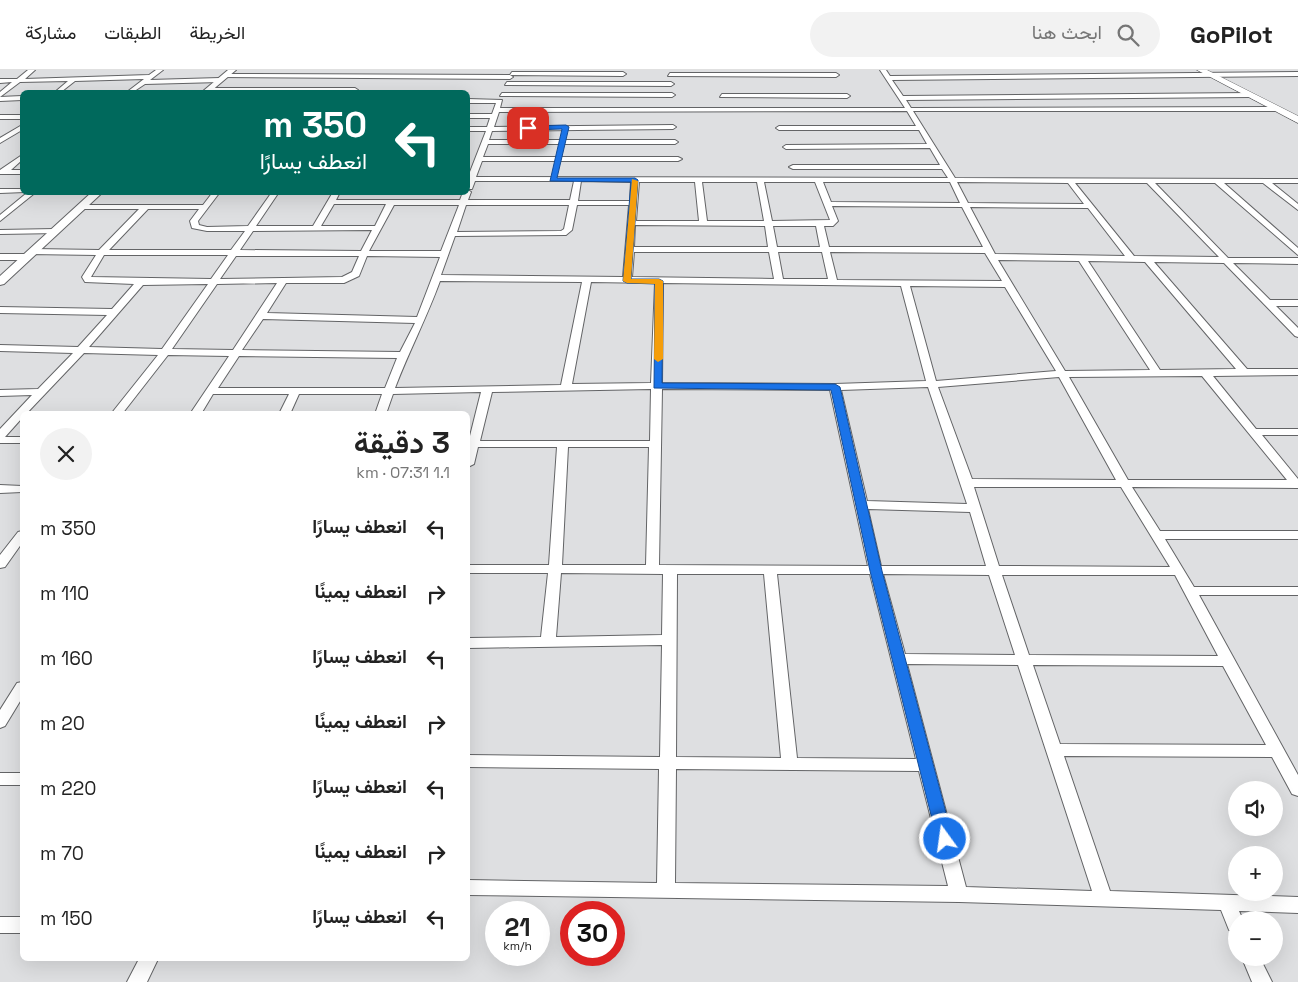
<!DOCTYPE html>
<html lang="ar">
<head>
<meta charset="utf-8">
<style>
	body { margin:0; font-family:"Space Grotesk",Vazirmatn,sans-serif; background:#f2f2f2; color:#222; direction:rtl; height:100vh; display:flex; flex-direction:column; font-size:19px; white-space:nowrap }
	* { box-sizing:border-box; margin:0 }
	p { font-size:16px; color:#767676 }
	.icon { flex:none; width:28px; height:28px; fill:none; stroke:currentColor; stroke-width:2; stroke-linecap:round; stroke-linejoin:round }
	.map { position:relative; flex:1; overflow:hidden; direction:ltr }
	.panel { position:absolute; left:20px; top:341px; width:450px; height:550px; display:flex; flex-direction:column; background:#fff; border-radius:8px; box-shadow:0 5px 20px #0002; direction:rtl }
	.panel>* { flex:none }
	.hud { position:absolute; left:20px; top:20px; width:450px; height:105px; border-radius:8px; box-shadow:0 5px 20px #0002; direction:rtl; background:#00695c; color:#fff; overflow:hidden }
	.controls { position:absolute; left:1228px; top:711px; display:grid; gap:10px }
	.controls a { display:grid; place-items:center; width:55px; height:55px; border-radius:50%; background:#fff; box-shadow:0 5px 20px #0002; font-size:25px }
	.speed { position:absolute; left:485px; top:831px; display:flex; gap:10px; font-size:25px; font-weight:700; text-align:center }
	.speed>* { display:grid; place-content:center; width:65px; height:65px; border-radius:50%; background:#fff; box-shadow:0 5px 20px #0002; line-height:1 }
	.speed small { font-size:12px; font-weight:400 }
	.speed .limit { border:8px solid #d22; background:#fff; color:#111 }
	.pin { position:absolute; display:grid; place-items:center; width:42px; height:42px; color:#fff; margin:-21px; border-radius:10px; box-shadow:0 2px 8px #0006 }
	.me { position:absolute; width:55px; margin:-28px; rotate:346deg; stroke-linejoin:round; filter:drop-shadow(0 0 4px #0008) }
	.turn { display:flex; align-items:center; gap:18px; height:105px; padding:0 20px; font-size:22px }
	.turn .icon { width:65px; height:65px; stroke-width:2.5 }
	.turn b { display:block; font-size:35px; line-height:42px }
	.round { display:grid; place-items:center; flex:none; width:52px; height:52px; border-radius:26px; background:#f2f2f2 }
	.headline { display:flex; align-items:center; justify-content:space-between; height:85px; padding:0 20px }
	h1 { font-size:30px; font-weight:600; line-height:38px }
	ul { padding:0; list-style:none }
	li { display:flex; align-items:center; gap:15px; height:65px; padding:0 20px }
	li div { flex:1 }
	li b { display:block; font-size:19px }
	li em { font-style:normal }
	header { display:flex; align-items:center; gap:30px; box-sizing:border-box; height:70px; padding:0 25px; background:#fff; border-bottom:1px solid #e0e0e0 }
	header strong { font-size:24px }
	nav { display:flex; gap:28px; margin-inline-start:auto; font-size:18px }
	.search { width:350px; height:45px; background:#f2f2f2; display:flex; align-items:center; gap:12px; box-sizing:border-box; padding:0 18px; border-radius:28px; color:#767676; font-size:19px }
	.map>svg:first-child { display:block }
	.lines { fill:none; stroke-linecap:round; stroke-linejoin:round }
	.minor-casing { stroke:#636466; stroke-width:2 }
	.tertiary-casing { stroke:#636466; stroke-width:2 }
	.secondary-casing { stroke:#636466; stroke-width:1 }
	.minor { fill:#fff; fill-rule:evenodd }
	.tertiary { fill:#fff; fill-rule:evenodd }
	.secondary { fill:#fff; fill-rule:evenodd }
	.route { fill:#1a73e8; stroke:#114b97 }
	.slow { fill:#f59e0b }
</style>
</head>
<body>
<header>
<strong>GoPilot</strong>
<div class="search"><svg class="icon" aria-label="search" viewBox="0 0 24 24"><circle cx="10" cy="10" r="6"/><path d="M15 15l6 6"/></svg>ابحث هنا</div>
<nav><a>الخريطة</a><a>الطبقات</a><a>مشاركة</a></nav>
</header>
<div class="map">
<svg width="1298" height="912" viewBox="0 0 1298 912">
	<rect width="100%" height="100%" fill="#dedfe1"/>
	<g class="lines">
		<g class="minor-casing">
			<path id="minor" d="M28,0h7l-10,9 124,-4 7,-5h7l-13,10 70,-2 3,2 -3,2 -75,2 -12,8h-6l17,-13 -69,2 -14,11h-6l13,-11 -48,1 -20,15v-5l12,-10 -12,1v-4h17z
				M880,0h6l4,6 408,-4v4l-406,4 11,16 347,-3 3,2 -3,2 -344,3 5,8 365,-1 3,2 -3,2h-363l42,67 343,1v4h-26l26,21v6l-35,-27h-39l74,65v7l-83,-72h-60l73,75h70v6l-65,-1 37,37h28v6h-22l22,22v9l-3,-1 -71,-73 -70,-1 93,107h51v6l-85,1 43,53h42v6h-36l36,44v9l-166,-1 28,44h138v8h-133l29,48h104v8h-99l99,180v21l-6,-2 -20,-37 -208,-1 46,135 188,6v16l-59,-2 4,9h-7v12l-7,-2 -8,-20 -262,-8 -491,-7v-15l189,3 2,-114 -191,-2v-12l192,2 2,-112 -194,3v-10l73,-1 7,-64h-80v-8h81l8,-118h-79l-4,17 -6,3v-23l13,-52 -88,2 -7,20h-11l7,-20h-83l-9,20h-11l10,-20h-76l-12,20h-11l39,-58 -61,-1 -46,59h-11l47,-59 -74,-2 -58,61h-4v4l-17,19h17v6h-22v-14l32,-34 -32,1v-6l38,-1 35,-36 -73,-2v-6l78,2 29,-32 -107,-2v-6l112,2 22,-25 -49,-2 -3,-5 14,-22 -66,-1 -1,-2 4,-3 66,1 40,-41h-60v-4h124l10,-13h7l-22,29 1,4 8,2 41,-1 24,-34h7l-23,34h57l20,-34h7l-4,8h124l3,-8h5v-2l3,2 -3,8h102l4,-19h-99l-3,8h-4v-12l18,-46h-18v-4h19l3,-9h-22v-4h24l4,-11h-28v-4l34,1 -2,8h405zM907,41l9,15h-137l-3,2 3,2h140l8,14 -141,1 -3,2 3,2 144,-1 10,17h-147l-4,2 4,2h149l6,9 -472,-1 6,-16h196l4,-2 -4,-2h-195l5,-13h187l3,-2 -3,-2h-186l3,-9 181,-2 3,-2 -3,-2 -179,2 5,-15zM581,111l50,1 -1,19h-52zM639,112h56l4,39h-63zM702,112h55l7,39h-57zM764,112h51l15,38 -58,1zM823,112h127l10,21 -129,-1zM957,112l111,1 16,21 -116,-1zM1075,113h72l72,74 -85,-1zM334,134h52l-11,22h-54zM394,135h65l-18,46h-72zM466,135h103l-5,24 -3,2 -104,1zM577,135h52l-6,72 -182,-2 14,-39 111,-1 6,-5zM832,136l130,1 21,40h-154l-5,-21h9l5,-5zM970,137l118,1 37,48 -130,-2zM148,139h51l-9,12 2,7 15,3h38l-14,19h-122zM635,155l130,1 3,21h-134zM773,156h43l4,21h-43zM372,160l-11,21 -121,-1 13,-19zM634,182h135l5,27 -142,-2zM778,182h44l6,27h-45zM830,182l155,1 17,28 -165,-1zM104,185h124l-17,24 -120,-2zM236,186h123l-7,16 -10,5 -122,2zM367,186l73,1 -23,60 -150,-4 19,-30h58l15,-7zM998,190l81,1 71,109 -85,1zM1088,191l57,1 91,107 -76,1zM440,211l142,1 -21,103 -166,3c14,-37 32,-71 45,-107zM591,212l64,1 -4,100 -79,1zM277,213l-44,67 -61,-1 45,-65zM663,213l238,3 25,95 -91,3 -173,-1zM208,214l-46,65 -73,-2 54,-62zM910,216l95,1 51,84 -120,10zM263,249l152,4 -15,29 -158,-2zM239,286l158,2 -12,30h-167zM1202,306l85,104h-159l-59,-103zM1059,307l57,103 -144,-1 -34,-92zM928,317l39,117 -100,-3 -26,-111zM651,319l-1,52h-170l12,-49zM662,319l168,1 38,176 -209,-1zM568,377h81l-3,118h-84zM974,417h147l49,80 -171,-1zM868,439l102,3 16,54h-105zM561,503l102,1 -1,61 -106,2zM677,504h87l17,184 -105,-1zM777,504h93l46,185 -119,-1zM883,504l106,1 26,80 -110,-1zM1002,505h173l43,81 -189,-1zM907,594l111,1 74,226 -126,-4zM1033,595l190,1 43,79 -206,-1zM676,699l243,2 29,115 -273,-3z
				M512,2h111l3,2 -3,2 -113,-1z
				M670,3h166l3,2 -3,2 -168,-1z
				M224,4l286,1 3,2 -3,2 -288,-2z
				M507,12h164l3,2 -3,2 -166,-1z
				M208,18h147l3,2 -3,2 -149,-1z
				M502,23h170l3,2 -3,2 -172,-1z
				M722,24h125l3,2 -3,2 -127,-1z
				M22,26v4l-22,1v-4z
				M0,45h22v4h-22z
				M22,55v5l-22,13v-5z
				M22,85v5l-11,10h11v4h-22v-4z
				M0,119h22v3h3l-25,1z
				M28,122h8l-36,29v-6z
				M55,159h3v4l-58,1v-4z
				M0,184h28l4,3 -4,3h-28z
				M0,415l22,1v6l-22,1z
				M22,461v12l-17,24 -5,1v-13l18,-23z
				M22,612v16l-17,28 -5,2v-18l17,-27z
				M0,703h22v12h-22z
				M0,847h22v16h-22z
				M1242,888h18l12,24h-20z
				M139,889h19l-11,23h-20z"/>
		</g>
		<g class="tertiary-casing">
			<path id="tertiary" d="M228,0h8l-26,22h-8z
				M92,122h11l-99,92 -4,1v-9z"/>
		</g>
		<g class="secondary-casing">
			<path id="secondary" d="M1197,0h10l91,46v7z"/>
		</g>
		<use href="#minor" class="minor"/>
		<use href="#tertiary" class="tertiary"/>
		<use href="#secondary" class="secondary"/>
	</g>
	<path class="route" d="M566,55l3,2 -12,51h78l3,2 -7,99h28l4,2 -1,102 173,1 5,3 42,184 71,268 -2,4 -6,2 -6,-2 -2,-4 -67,-268 -39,-181 -177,-2 1,-104 -28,-1 -4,-2 8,-99 -81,-1 12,-52 -34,1 -3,-2 3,-2z"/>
	<path class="slow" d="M632,109l6,2 -7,98h28l4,2v78l-5,3 -4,-3 1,-75 -28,-1 -4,-2z"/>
</svg>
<div class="controls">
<a><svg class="icon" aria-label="sound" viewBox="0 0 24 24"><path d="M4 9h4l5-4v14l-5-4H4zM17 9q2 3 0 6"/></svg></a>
<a>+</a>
<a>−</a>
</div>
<div class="speed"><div>21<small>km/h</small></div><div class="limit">30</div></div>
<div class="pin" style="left:528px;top:58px;background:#d93025"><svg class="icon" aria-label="arrive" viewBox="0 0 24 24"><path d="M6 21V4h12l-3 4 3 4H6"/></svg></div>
<svg class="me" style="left:945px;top:769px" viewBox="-20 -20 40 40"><circle r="17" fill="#1a73e8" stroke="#fff" stroke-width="3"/><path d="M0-11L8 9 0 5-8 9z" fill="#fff"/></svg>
<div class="hud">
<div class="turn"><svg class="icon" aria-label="left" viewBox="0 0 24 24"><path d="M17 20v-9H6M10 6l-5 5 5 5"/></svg><div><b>350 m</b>انعطف يسارًا</div></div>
</div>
<section class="panel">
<div class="headline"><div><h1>3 دقيقة</h1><p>1.1 km · 07:31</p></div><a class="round"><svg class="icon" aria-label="close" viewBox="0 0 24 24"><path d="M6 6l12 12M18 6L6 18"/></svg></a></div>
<ul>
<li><svg class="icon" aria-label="left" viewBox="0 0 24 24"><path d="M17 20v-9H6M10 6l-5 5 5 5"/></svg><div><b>انعطف يسارًا</b></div><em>350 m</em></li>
<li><svg class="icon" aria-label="right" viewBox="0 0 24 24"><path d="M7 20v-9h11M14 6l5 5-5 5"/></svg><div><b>انعطف يمينًا</b></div><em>110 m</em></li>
<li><svg class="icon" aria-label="left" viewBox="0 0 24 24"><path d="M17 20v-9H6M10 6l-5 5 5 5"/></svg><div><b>انعطف يسارًا</b></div><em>160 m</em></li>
<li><svg class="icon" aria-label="right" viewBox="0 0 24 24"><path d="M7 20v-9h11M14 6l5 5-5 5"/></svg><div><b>انعطف يمينًا</b></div><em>20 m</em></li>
<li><svg class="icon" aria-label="left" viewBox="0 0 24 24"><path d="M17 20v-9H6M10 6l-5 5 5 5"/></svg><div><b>انعطف يسارًا</b></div><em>220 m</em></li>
<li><svg class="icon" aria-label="right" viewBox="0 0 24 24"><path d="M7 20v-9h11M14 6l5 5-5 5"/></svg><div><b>انعطف يمينًا</b></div><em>70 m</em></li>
<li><svg class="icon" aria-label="left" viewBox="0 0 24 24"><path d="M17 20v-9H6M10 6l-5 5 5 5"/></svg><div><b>انعطف يسارًا</b></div><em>150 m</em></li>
</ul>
</section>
</div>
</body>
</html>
